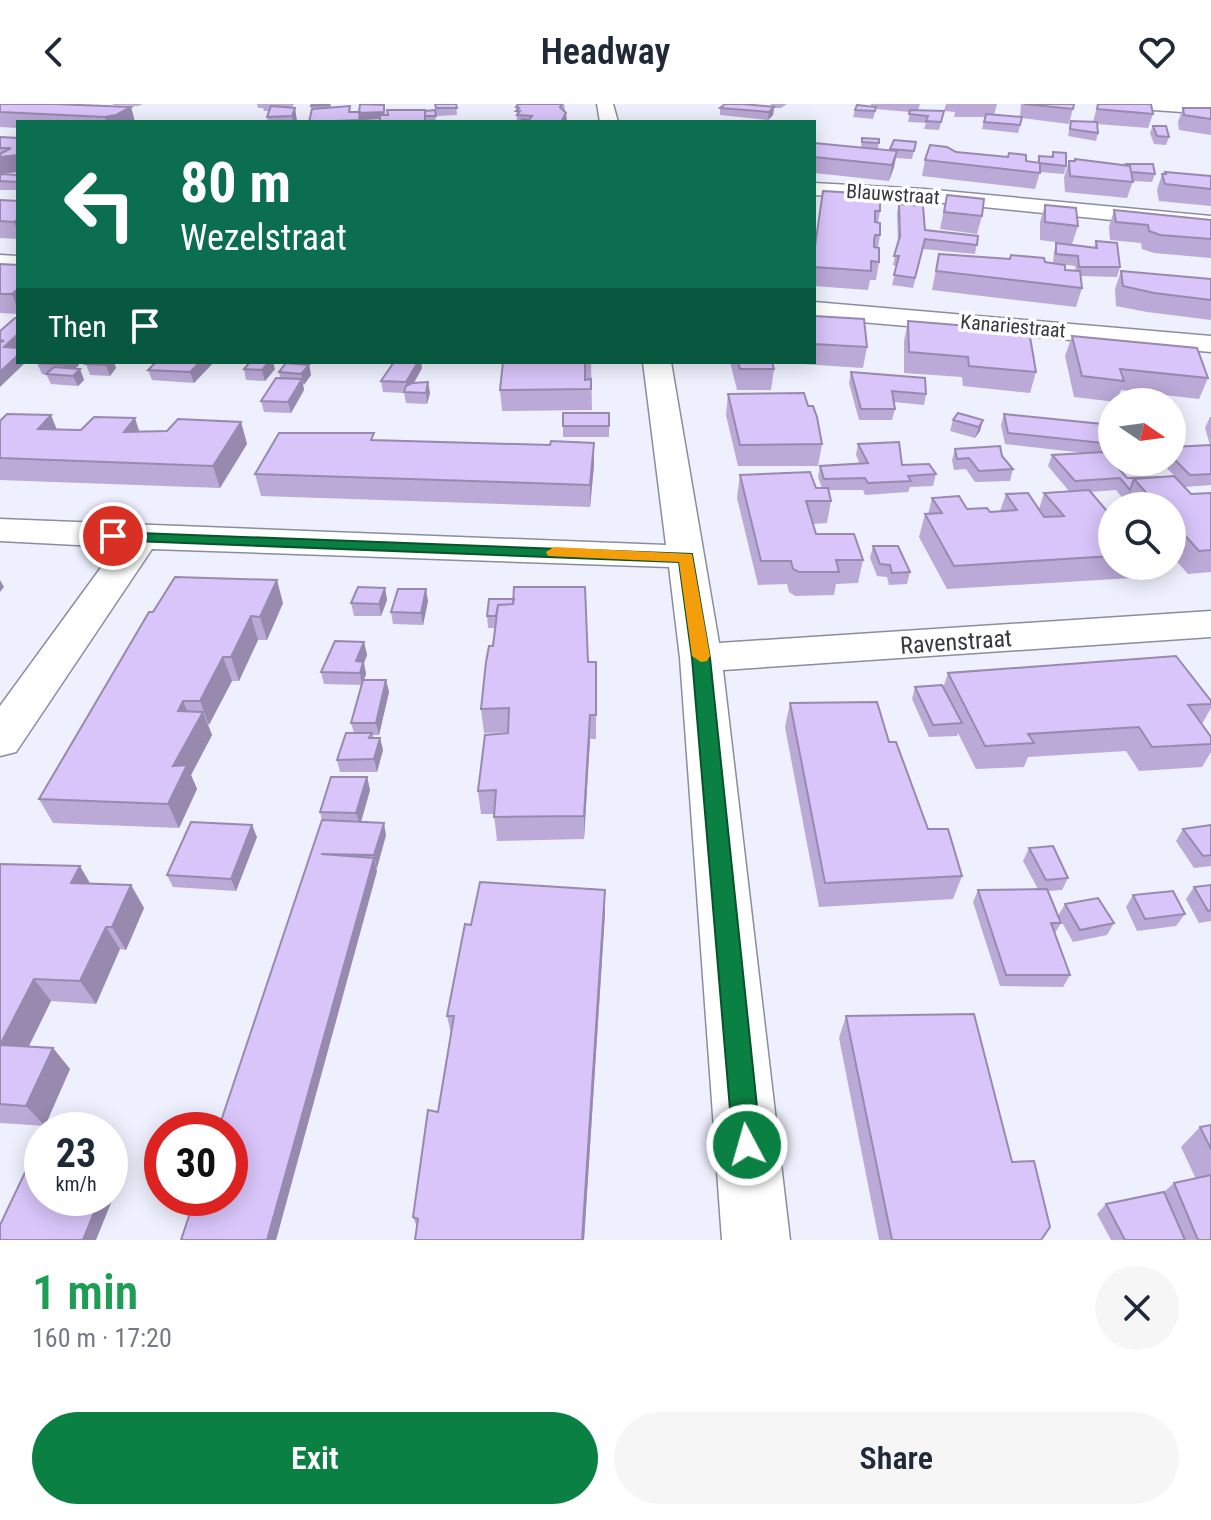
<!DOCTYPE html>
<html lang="en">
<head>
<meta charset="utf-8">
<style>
	body { margin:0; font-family:"Roboto Condensed",sans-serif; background:#f6f6f7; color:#1f2937; height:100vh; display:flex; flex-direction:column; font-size:30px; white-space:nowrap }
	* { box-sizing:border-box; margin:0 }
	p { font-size:26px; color:#747a83 }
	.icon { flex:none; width:44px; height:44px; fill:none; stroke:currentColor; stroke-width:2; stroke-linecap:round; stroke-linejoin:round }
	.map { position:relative; height:1136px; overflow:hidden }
	.panel { display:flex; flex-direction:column; background:#fff; flex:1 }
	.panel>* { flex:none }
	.hud { position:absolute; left:16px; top:16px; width:800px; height:244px; border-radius:0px; box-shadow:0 4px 20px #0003; background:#0b6e4f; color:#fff; overflow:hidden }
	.needle { width:52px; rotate:103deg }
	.tools { position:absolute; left:1098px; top:284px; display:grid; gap:16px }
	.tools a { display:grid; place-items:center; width:88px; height:88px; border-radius:50%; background:#fff; box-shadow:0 4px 20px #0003; font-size:40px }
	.speed { position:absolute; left:24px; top:1008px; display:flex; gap:16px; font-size:40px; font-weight:700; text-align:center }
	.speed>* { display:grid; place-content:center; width:104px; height:104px; border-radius:50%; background:#fff; box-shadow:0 4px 20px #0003; line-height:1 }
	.speed small { font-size:20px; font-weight:400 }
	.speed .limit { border:12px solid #d22; background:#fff; color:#111 }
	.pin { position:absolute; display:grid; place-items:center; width:68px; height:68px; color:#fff; margin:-34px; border:4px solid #fff; border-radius:50%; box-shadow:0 2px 8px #0007 }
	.me { position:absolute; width:88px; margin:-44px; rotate:354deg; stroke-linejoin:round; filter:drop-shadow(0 0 6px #0008) }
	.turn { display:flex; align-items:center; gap:28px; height:168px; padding:0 32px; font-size:36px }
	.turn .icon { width:104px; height:104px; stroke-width:2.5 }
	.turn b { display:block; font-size:56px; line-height:68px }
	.then { display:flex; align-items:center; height:76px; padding:0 32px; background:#0003; gap:16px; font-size:30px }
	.round { display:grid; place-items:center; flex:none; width:84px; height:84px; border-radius:42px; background:#f6f6f7 }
	.headline { display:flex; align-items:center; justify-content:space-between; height:136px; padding:0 32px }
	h1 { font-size:48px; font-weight:600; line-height:60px; color:#1e9e55 }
	.primary-button { display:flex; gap:16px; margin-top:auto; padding:16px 32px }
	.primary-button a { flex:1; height:92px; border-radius:48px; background:#0b8043; color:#fff; font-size:32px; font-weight:600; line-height:92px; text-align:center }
	.primary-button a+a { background:#f6f6f7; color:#1f2937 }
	header { display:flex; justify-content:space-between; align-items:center; height:104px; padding:0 32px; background:#fff; font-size:36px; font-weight:600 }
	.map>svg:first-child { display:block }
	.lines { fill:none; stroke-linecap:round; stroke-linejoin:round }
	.street-casing { stroke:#8a8da0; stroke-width:3 }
	.street { fill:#fff; fill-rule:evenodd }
	.wall { fill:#bba9d7 }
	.shaded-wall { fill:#988aaf }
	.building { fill:#d9c5fa; stroke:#988aaf; stroke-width:2 }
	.route { fill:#0b8043; stroke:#07532c; stroke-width:2 }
	.slow { fill:#f59e0b }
	.labels { text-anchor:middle; stroke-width:7; stroke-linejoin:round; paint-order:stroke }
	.far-street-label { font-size:20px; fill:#373840; stroke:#fff }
	.street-label { font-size:24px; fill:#373840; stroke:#fff }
</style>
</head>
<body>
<header><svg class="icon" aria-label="back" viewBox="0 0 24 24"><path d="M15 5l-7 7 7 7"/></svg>Headway<svg class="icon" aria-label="heart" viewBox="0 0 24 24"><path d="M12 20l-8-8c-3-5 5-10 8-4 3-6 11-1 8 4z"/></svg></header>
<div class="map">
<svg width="1211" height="1136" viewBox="0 0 1211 1136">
	<rect width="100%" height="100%" fill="#eef0fd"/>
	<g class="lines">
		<g class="street-casing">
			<path id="street" d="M597,0h16l5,18h-18z
				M1131,0h80v10l-72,-5z
				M814,79l110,6 287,27v14l-287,-29 -110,-6z
				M0,151l18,1v14l-18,-1z
				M814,198l397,34v16l-397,-34z
				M643,258h28l48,281 492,-32v26l-488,33 67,570h-68l-42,-582 -11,-91 -517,-18 -136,203 -16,4v-50l116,-159 -116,-6v-22l666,26z"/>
		</g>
		<use href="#street" class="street"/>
	</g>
	<path class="wall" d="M0,0l131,3 4,15h-117v6l-18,-1z
		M113,0h30l-5,2 -25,-1z
		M257,0h37l-2,3 3,1 2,14h-29l-1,-5 2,-6h-5l-1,-3h-5z
		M331,0v4l19,4 35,3 50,-5 1,12h-56v-3l-19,1v2h-52l3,-12 -1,-4z
		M435,0h21l1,11 -21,1z
		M516,0h48l3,18h-50z
		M771,0h16l-6,4h-7l-1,7 -5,5 -48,-5v-7l50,-1z
		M871,0h49l-2,6 26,1 -5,19 -15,-1 2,-6 -18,-1 2,-10 -34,-3 -3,10 -20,-2 2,-7 16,-4z
		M946,0h51l-3,11 26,2 1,-13h53l-5,20 -47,-6 -4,15 -36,-4 3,-12h-31l1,-5 -11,-1z
		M1098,0l55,10 -5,14 -51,-4 1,9 -2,8 -28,-5 3,-15 22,1z
		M1183,4h28v27l-32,-5 -1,-8z
		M1153,22l16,11 -3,8 -12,-1 -4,-11z
		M0,33l18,1v34l-18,2z
		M862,34l17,1 -1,11 12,1 4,-11 22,2 -4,17 -16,-1 -2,9 -5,14 -75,-8v-30l47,5z
		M956,48l81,11 2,-7 12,1 2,-5 13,14 -2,8 -24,-2 -5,17 -113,-13 3,-16z
		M1075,55l80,15 -3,8 -19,-1 -6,17 -62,-6 -1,-15 5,-16h5z
		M1165,68l46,4v30l-52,-5 -2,-11 5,-16h2z
		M0,70l18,1v15h-18z
		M947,91l35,21 -5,18 -37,-5z
		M0,95v1l18,1v38l-18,-1z
		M873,96l7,11 -2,11 2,13 -2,13 1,14 -3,18h-6l-2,10 -54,-4v-33z
		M899,100l26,26 53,6 -3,18 -52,-5 -10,39 -21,-3 5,-19 -4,-1 5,-22 -1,-30z
		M1045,101l33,21 -6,18 -32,-4v-18z
		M1114,106l97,10v38l-57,-5 -12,-4 -1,-6 -31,-3 -1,-13z
		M1096,137l24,26 -3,10 -36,-1 1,12 -6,19 -144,-17 7,-36 106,8 20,8 11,1 -1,-5 -22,-3 1,-11 2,-9 38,5z
		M0,160l18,1v49l-18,-1z
		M1121,167l90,8v41l-64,-8 -31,-6 -1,-17z
		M814,212l53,31 -4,21 -91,-6 2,7 -3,21h-34l-7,-28h84z
		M908,217l128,51 -6,21 -67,-7 -1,-9 -58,-4v-32z
		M1072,232l136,42 -9,21 -78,-9 -5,12 -42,-5 -9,-41z
		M89,258h25l2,6 -6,8 -20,-1 -4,-11z
		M156,258h56l1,1 -19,20 -42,-3 -4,-10z
		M503,258h88l1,48 -90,1 -2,-21z
		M37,259l42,2 -4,4h5l4,11 -6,6 -27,-2 -5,-10h-4z
		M309,261l2,10 -8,10 1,5 -13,23 -27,-1 -3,-11 19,-23 -1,-6z
		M422,264l-8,15 16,10 -3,11 -21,-1 -2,-10 -21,-1 -2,-11z
		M244,265h31l-10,12 -19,-1z
		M851,268l75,22 -2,11 -30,-3 1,7 -3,11h-33l-10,-37z
		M728,290l94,50 -4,22h-80l-12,-51z
		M1004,310l108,11v31h-5l20,22 64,16 20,-1v79l-23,2 -16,-18v-50h-43l-13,-16 -25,2 21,25v49h25l-5,12 -185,11 -28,-52 6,-23h3l4,-16 35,11 23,3 10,-1 6,-17 33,15 5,-16 25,-2 -21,-25 4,-11 32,-2 -79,-9 -4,-19z
		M1210,313h1v68l-26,2 -24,-25h11v-15l38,-2 -5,-17z
		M953,316h30l-3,11 -5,7 -25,-7z
		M0,317l57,9 82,2 28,-1 74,-9 6,22 -27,44 -220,-8z
		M563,322h46v11h-46z
		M375,336l175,5 44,-2v22l-4,42 -329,-11 -6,-22z
		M858,340l44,21 34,9 -3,12 -23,1 -2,5 -43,3 -2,-5h-34l2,11 -4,22 -14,1 3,10 47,26 -5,23 -22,1 -2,11 -39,1 -6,-4 -2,-8 -29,1 -21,-87 3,-23 82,13 -4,-11 2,-11 40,-2 -4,-9z
		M955,345l47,7 11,13 -3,12 -35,1 -9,-13 -12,1 -2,-10z
		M873,442l37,26 -3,12 -18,1 -2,-8 -10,-1 -7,-18z
		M385,484l2,12 -6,16h-27l-3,-13z
		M489,495l99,63h8v77h-6l-6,100 -87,2 -3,-27h-13l-3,-23 30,-59 -24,1 -3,-24 14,-81h-7l-1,-12z
		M428,497l-5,24 -30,-1 -2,-12z
		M283,499l-16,37h-9l-19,41h-7l-24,44 4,10 -21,40 6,14 -18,39 -126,-5 -14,-24 110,-187z
		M364,538l3,13 -3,8 2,11 -2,6h22l3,12 -10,43h-6l1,3h6l3,12 -6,22h-37l-3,-12 17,-27 -3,-10 10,-38 -37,-1 -3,-12z
		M948,569l263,28v7l-9,16 9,13v15l-9,15 -63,4 -13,-20 -98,6 -4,10 -48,2 -18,-36 -1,3 -28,1 -17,-38 3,-12 28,1z
		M790,599l99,39 39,87 34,47 -9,23 -134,8 -34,-180z
		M367,673l3,13 -9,32 25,13 -9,33h-1l1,3 -101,369h-95l141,-420 -2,-8z
		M1211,721v41l-17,2 -18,-27 7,-12z
		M257,733l-21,54 -63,-4 -6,-12z
		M1029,744l39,30 -6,12 -14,1 10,25 7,-12 49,19 -7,12 -34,7 -14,-25 2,6 -6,10 15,42 -7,12 -63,-1 -27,-84 5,-12 60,-1 -15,-28z
		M0,760l91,20 40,1 13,23 -18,42 -6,-1 -24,55 -45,-3 -22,45 24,2 17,21 -25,57 -45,-3z
		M1211,781v36l-12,2 -13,-24 8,-12z
		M1133,791l52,19 -9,12 -39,5 -11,-24z
		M605,809l-21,327h-169l2,-13 -4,-10 25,-105 13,-78 -4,-18 24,-91z
		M846,912l166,146 29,78h-162l-40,-202z
		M1211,1021v115h-100l-14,-26 9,-10 58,-12 10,-9 22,-4 -15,-32 19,-20z"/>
	<path class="shaded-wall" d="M384,1l1,14 -24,1v2h-2v-9z
		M131,3l4,15h-29l-1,-5z
		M774,3l-1,8 -5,5 1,-8z
		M295,4l2,14h-4l-1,-6z
		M566,9l1,9h-6z
		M897,47l-3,16 -5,14 3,-16z
		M18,51v17l-18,2v-17z
		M18,115v13l-4,-10z
		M18,185v21l-6,-16z
		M18,230v15l-14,-2z
		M18,251v7h8l-26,25v-15z
		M66,258h12l1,3 -12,10 -4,-10z
		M108,258h6l2,6 -6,8 -4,-11z
		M200,258h12l1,1 -19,20 -4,-11z
		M269,258h4l2,7 -10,12 -3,-11z
		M418,258h3l1,6 -14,25 -2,-11z
		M309,261l2,10 -7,10 -3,-11z
		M80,265l4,11 -6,6 -5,-10z
		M302,275l2,11 -13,23 -3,-11z
		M428,278l2,11 -3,11 -1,-11z
		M51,311l9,22 -22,-8z
		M135,314l7,22 -18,-8z
		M983,316l-3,11 -5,7 4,-11z
		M241,318l6,22 -27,44 -7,-22z
		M594,339v22l-4,42v-22z
		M0,476l4,7 -4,5z
		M277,476l6,23 -16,37 -7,-23z
		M385,484l2,12 -6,16 -2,-12z
		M426,485l2,12 -5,24 -2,-12z
		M251,512l7,24 -19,41 -8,-24z
		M364,538l3,13 -3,8 2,11 -4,11 -2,-12 1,-4 -2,5 -3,-13z
		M223,553l9,24 -23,44 -9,-24z
		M386,576l3,12 -10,43 -3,-12z
		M183,597l10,24 -15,-14z
		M203,608l9,23 -21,40 6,14 -18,39 -11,-24 5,-38z
		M590,611v24l-6,100v-23z
		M380,634l3,12 -6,22 -3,-13z
		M367,673l3,13 -10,35 -4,-12z
		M384,719l2,12 -9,33 -3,-13z
		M252,721l5,12 -21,54 -5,-12z
		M374,754l3,13 -101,369h-9z
		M80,762l14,24 -23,-7z
		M131,781l13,23 -18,42 -14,-23z
		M605,786v23l-21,327h-2z
		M106,823l14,22 -24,55 -16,-23z
		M34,875l17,22 -32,65 -19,-21z
		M53,944l17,21 -25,57 -19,-20z
		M119,1047l9,10 -32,79h-13l17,-42h10v-24z"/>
	<path class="building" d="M0,0h54l77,3 -15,8 -11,2 -105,-5z
		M312,0h17v1l-18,1z
		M360,0l24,1v7l-25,1z
		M435,0h21l1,4h-21z
		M519,0h43l-2,3 6,6 -5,9h-41l2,-3 7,1 3,-4 -15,-1 3,-4h-4l3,-3 -3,-1z
		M725,0h18l31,3 -5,5 -49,-4z
		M1024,0h50l-1,5z
		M1098,0h53l2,10 -56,-5z
		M857,1l19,2 -1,4 -20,-1z
		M271,2l24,2 -3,8 -25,1z
		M350,2l-1,6h11l-1,8 -50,2 3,-13z
		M1183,4h28v11l-27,-4z
		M387,6h38v12h-45v-7h8z
		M435,6l1,6h-11v-5z
		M910,6l34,1 -3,11 -15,-1 2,-5 -19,-2z
		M986,10l36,3 -2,8 -36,-3z
		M1071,17l26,1 1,11 -28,-4z
		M1153,22h13l3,11 -12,-1z
		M0,33l18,1v17l-18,2v-3l11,-6h-11z
		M862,34l17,1v4l-17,-1z
		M894,36l22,2 -2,9 -24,-2z
		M814,39l83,8 -5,14 -78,-8z
		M930,41l17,2 9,5 52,5 1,-4 17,2v6l14,2v10l-115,-13z
		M1053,48l13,1v13l-27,-3v-7l14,1z
		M1075,55l55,7 3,16 -63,-6 -1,-15h6z
		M1127,60h26l2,10 -24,-2 -1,-6z
		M1165,68l46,4v13l-46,-5 -3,-10h4z
		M0,70l18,1v7l-18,-1z
		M823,87l50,3v6h7v11h-5v11l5,1v12h-5l-1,6v6l5,1v14l-8,-1v10l-57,-4v-14z
		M947,91l37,4 -2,17 -38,-4z
		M0,96l18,1v18l-4,3 -14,-1z
		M899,100l24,2 2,24 53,6 -1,9 -52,-6 -10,39 -21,-3 5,-19h-5l6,-20z
		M1045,101l31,3 2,18 -33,-4z
		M1114,106l97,10v19l-51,-4 -11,-4 -1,-6 -32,-3z
		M1096,137l21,2 3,24h-41l-1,-11 -22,-2v-11l41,5z
		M939,150l71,5 1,-4 33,3 1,4 20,3v5l15,1 2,17 -146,-17z
		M0,160l18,1v24l-6,5h-12z
		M1121,167l90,8v21l-57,-7 -31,-7z
		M814,212l50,3 3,28 -53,-3z
		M15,214h3v16l-14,13 14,1v7l-18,17v-30l4,-1 -4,-1v-9z
		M908,217l121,10 7,41 -67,-6 -1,-9 -59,-5z
		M1072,232l125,12 11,30 -88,-9 4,12 -42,-5z
		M39,258h27l-3,3 -26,-2z
		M89,258h19l-2,3 -20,-1z
		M156,258h44l-10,10 -42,-2z
		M250,258h19l-7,8 -18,-1z
		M394,258h24l-12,20 -25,-1z
		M503,258h82v18l6,-1v10l-91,1z
		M738,258h34l2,7h-34z
		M286,259l23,2 -8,9 -22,-2z
		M54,263l26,2 -7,7 -27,-2z
		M851,268l74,6 1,16 -34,-3 3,18h-34z
		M276,274l26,1 -14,23 -27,-1z
		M428,278l-2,11 -22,-1 2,-6 6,-3z
		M804,289l4,13h5l4,11 5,27 -82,1 -12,-51z
		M563,309h46v13h-46z
		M958,309l25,7 -4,7 -26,-7z
		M7,310l44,1 -13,14 43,1 13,-13 41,1 -11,14 43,-1 11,-12 63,3 -28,44 -213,-8v-37z
		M1004,310l108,11v19l-104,-11z
		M279,329h95l-3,7 179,5 1,-4 43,2 -4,42 -335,-11z
		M899,338l3,23 27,-1 7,10 -28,2 3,5 -43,2 -3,-5 -41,1 -4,-13 48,-3 -10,-19z
		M1211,341v29l-21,1 -18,-18v-10z
		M1000,342l2,10 11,13 -34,2 -10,-13 -12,1 -2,-10z
		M1104,348l23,26 33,-1 -26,2 -4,11 -10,-12 -45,3 -23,-26z
		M810,368l6,16h12l3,13h-25l10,33h38l9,26h-27l3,12h-40l-6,-3 -2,-8h-30l-21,-86z
		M1174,372l17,18 20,-1v57l-12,1 -27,-30v-15h-14l-24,-27z
		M1089,386l23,27v39l-158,10 -29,-52 17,-1 -10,-15 27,-2 8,13 20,-1 3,4 27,-2 -11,-16 22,-1 16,24 20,-1 -20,-23z
		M873,442h25l12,26 -18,1 -2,-8 -10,-1z
		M175,473l102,3 -17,37 -9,-1 -20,41h-8l-23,44h-17l-5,10 25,1 -30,54 14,-1 -19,39 -129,-5 110,-187h4z
		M358,483l27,1 -6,16 -28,-1z
		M514,483h71l3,75h8v53h-6l-6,101 -90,1 2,-27 -18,1 7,-56 23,-2 1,-25 -28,1 5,-47 3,-16h4l5,-41 15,-1z
		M398,485h28l-5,24 -30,-1z
		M489,495h25l-1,5 -15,1 -2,11h-9z
		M335,537l29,1 -8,19 7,1 -3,11 -39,-1z
		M1176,552l35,45v3l-23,1 23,32v7l-59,3 -13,-20 -111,7 6,9 -49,3 -37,-73z
		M363,576h23l-10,43h-25z
		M942,581l20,38 -29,2 -18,-38z
		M877,598l12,40h7l32,87h20l14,47 -137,7 -35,-180z
		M346,629h26l-3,5h11l-6,21 -37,1z
		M331,673h36l-11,36 -36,-1z
		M322,716l62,3 -10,32 -53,-1 53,4 -107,382h-86l14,-42h35v-68h-12z
		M191,718l61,3 -21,54 -64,-4z
		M1211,721v30l-8,1 -20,-27z
		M1053,742l15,32 -22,2 -17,-32z
		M0,760l80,2 -9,17 60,2 -19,42h-6l-26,54 -46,-2 -34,66 53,3 -27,58 -26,-2z
		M480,778l125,8 -23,350h-167l3,-21 -5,-2 15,-107 10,2 16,-96h-7l18,-92 6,1z
		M1211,781v25l-3,1 -14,-24z
		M1047,785l14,34h-10l19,52h-64l-28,-85z
		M1173,787l12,23 -40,5 -12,-24z
		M1098,794l16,25 -34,7 -15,-26z
		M974,910l38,148 22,-1 16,66 -9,13h-149l-46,-224z
		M1211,1021v24l-11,-22z
		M38,1041h4v53h58l-17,42h-83v-15z
		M110,1046l9,1 -9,23z
		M1211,1071v65h-13l-24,-57z
		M1164,1088l21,48h-60l-19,-36z"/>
	<path class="route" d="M113,428l579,22 18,104 51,487 -4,10 -10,4 -10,-4 -4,-10 -41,-487 -13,-96 -571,-22 -3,-4z"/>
	<path class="slow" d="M554,443l138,7 18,102 -3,5 -6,1 -9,-6 -13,-94 -131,-6 -2,-4z"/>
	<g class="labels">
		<g class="far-street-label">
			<text transform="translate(893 90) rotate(4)" y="7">Blauwstraat</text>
			<text transform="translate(1013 222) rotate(5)" y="7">Kanariestraat</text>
		</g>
		<g class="street-label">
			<text transform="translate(956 538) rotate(-4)" y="8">Ravenstraat</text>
		</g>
	</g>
</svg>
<div class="tools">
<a><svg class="needle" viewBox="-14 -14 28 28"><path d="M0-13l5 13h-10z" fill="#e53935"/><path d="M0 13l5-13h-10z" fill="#747a83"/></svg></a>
<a><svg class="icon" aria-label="search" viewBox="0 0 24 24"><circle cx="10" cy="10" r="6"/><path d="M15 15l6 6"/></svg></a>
</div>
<div class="speed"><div>23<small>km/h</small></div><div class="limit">30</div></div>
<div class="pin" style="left:113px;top:432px;background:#d93025"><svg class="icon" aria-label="arrive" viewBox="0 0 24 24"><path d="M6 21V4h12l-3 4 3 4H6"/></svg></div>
<svg class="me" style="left:747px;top:1041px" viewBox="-20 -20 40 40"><circle r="17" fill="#0b8043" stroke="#fff" stroke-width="3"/><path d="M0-11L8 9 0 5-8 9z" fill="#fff"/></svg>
<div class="hud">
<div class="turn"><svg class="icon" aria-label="left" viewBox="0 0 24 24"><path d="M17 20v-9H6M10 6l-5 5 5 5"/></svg><div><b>80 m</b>Wezelstraat</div></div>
<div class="then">Then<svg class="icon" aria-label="arrive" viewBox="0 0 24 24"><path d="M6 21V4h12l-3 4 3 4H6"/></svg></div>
</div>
</div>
<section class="panel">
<div class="headline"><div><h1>1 min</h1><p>160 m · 17:20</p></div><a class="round"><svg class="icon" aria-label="close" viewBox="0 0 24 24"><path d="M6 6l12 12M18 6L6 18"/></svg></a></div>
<div class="primary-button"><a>Exit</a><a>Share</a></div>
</section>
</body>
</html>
